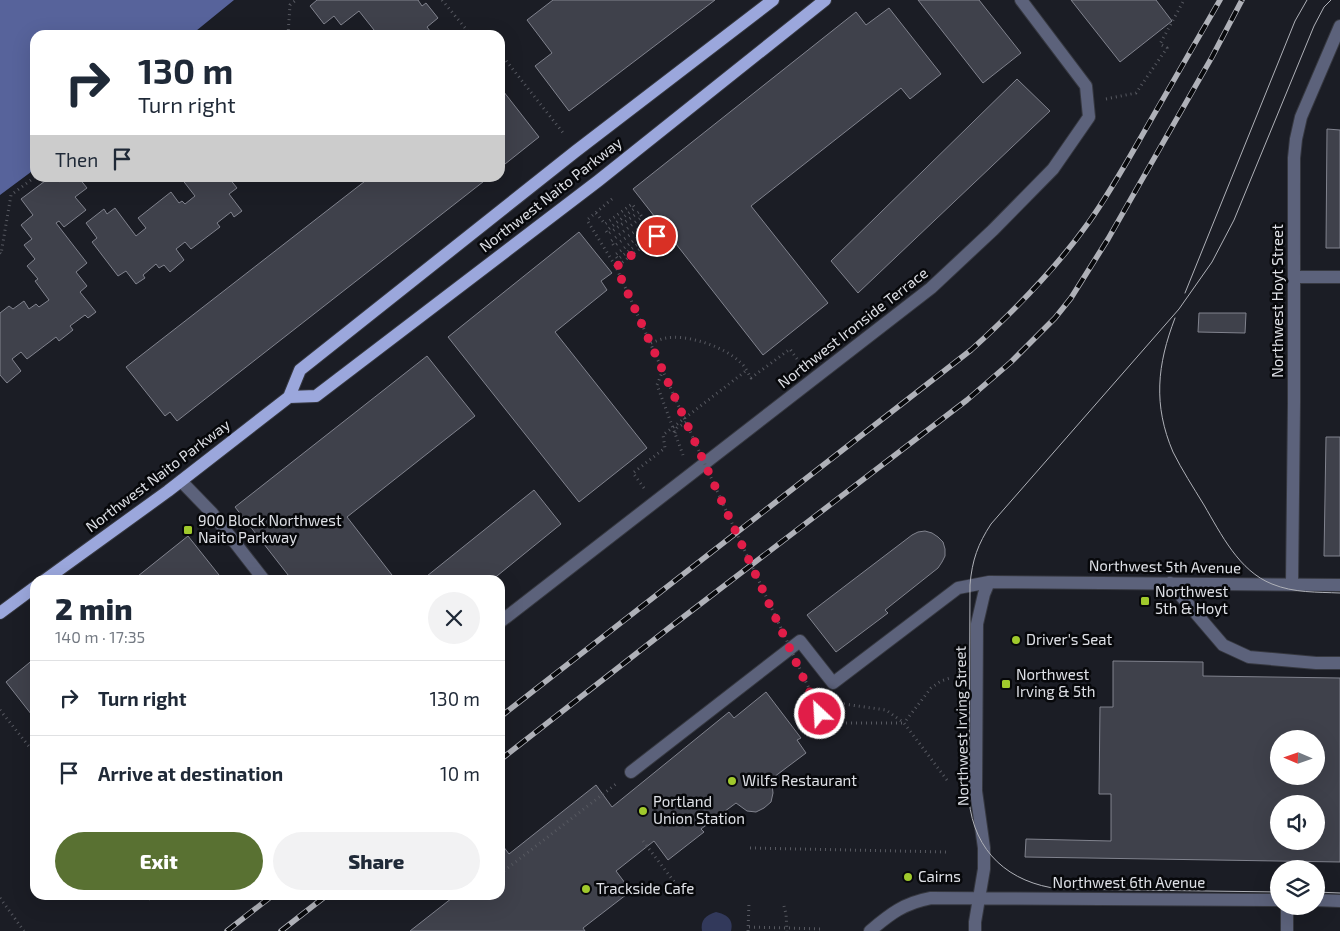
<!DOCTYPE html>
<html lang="en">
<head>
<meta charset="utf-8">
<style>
	body { margin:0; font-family:"Exo 2",sans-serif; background:#f2f2f3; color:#1f2937; height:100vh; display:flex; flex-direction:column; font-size:19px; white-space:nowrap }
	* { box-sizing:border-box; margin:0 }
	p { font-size:16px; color:#747a83 }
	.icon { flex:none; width:28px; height:28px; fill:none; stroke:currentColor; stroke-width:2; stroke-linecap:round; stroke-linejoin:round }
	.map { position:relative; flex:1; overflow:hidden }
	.details { position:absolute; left:30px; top:575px; width:475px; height:325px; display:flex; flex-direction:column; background:#fff; border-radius:15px; box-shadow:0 5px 20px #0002 }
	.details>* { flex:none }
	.banner { position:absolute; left:30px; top:30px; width:475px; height:152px; border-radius:15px; box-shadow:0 5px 20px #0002; background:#fff; color:#1f2937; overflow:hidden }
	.needle { width:32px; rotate:272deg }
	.controls { position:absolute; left:1270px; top:730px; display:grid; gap:10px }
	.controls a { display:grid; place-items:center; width:55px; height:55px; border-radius:50%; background:#fff; box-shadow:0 5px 20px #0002; font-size:25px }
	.pin { position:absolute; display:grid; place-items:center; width:42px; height:42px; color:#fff; margin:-21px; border:2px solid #fff; border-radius:50%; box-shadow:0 1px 5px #0007 }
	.me { position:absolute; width:55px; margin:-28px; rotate:335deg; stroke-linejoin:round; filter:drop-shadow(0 0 4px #0008) }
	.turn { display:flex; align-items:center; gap:18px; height:105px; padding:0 25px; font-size:22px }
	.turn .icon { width:65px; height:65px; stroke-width:2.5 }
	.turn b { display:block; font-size:35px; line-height:42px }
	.then { display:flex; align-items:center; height:48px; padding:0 25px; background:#0003; gap:10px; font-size:19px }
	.round { display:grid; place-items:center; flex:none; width:52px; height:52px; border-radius:26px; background:#f2f2f3 }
	.overview { display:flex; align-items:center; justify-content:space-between; height:85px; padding:0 25px }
	h1 { font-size:30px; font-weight:800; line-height:38px }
	.cta { display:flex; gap:10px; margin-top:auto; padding:10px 25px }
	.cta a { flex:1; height:58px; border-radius:30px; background:#597132; color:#fff; font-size:20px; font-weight:800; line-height:58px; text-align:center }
	.cta a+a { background:#f2f2f3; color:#1f2937 }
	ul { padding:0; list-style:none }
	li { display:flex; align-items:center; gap:15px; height:75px; padding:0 25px; border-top:1px solid #e0e1e3 }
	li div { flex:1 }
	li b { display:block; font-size:19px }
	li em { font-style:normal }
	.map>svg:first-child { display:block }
	.green { fill:#32395b }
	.water { fill:#57639b }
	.building { fill:#3f414b; stroke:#81838e; fill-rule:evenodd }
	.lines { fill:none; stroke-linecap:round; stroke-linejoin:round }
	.minor-casing { stroke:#363840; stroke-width:14 }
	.major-casing { stroke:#363840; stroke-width:14 }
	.path { stroke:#575961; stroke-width:3; stroke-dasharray:1 4; stroke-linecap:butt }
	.minor { stroke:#5c627b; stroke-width:12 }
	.major { stroke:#9ba7dc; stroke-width:12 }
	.tram { stroke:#afb1b8; stroke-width:1 }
	.rail-casing { stroke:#afb1b8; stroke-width:5.5 }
	.rail { stroke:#07080b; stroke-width:4; stroke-dasharray:11; stroke-linecap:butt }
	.path-bridge { stroke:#575961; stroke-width:3; stroke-dasharray:1 4; stroke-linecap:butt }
	.route { stroke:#e11d48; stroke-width:9; stroke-dasharray:0 16.2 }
	.poi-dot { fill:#a0c92c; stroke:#07080b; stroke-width:2 }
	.labels { text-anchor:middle; stroke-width:5; stroke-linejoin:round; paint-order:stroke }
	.street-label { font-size:15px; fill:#dee0e6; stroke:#07080b }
	.poi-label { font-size:15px; fill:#dee0e6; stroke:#07080b; text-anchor:start }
</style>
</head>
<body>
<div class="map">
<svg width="1340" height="931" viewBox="0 0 1340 931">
	<rect width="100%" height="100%" fill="#1b1d25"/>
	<path class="green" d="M716,912c10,2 18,7 15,19h-29c-2,-11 4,-16 14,-19z"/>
	<path class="water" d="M0,0h234l-43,35h-156v134l-35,26z"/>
	<path class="building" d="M317,0h101l4,6 4,-3 12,15 -11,9 6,8h-55l-19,-24 -18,14 -7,-9 -10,8 -14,-18z
		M553,0h162l-146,111 -34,-45 17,-13 -25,-33z
		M918,0h61l42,53 -38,30z
		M1071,0h85l16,21 -52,41z
		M889,8l52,66 -31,25 -9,-11 -150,118 77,97 -65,52 -130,-166 223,-177 10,13z
		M1017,79l33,32 -192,182 -27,-32z
		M500,87l39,50 -39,31z
		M1327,129l13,1v118h-14z
		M49,178h7l3,4 5,-4h15l8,10 -12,9 11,13 -22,17 -5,-6 -3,2 31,40 -11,9 11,14 -7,6 16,20 -8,6 -3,-3 -15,11 3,4 -14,11 -3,-4 -29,22 -6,-7 -9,7 9,12 -14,12 -7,-8v-62l9,-7 4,3 11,-8 5,8 7,-5 3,3 10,-7 -14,-19 3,-2 -11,-13 8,-7 -11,-14 8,-6 -11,-14 12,-10 -12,-16z
		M181,178h48l8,10 -8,6 13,17 -8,6 -3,-5 -14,11 3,4 -29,22 -6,-7 -9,7 8,11 -14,12 -6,-7 -5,3 -3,-4 -13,11 2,3 -9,6 -10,-13 -8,5 -26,-34 5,-4 -11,-15 18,-14 3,5 8,-6 21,28 10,-8 -8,-10 33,-26 8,11 3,-2 3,3 10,-8z
		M369,178h119l-311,243 -7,-9 -5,4 -39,-49z
		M579,232l33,41 -11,8 6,9 -52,42 92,116 -68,54 -131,-165z
		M1199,313h47l-1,20 -47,-1z
		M427,356l48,60 -128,101 45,58 -7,5h-93l-57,-73z
		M1326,437h14v119h-16z
		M534,490l27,34 -69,56h-70z
		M925,531l7,2 6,4 5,5 2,7v7l-3,6 -4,6 -53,42 3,3 -52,39 -29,-37 105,-80 6,-3z
		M188,536l35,44h-90z
		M35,658v61l-29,-37z
		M1113,661l90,1v14l137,2v184l-315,-5 1,-18 85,2v-47h-12l1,-87h13zM1279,739h37v37h-37zM1279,804h37v37h-37z
		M766,692l35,46 -4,2 9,13 -36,27 2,4 1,9 -2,9 -7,6 -8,4 -9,-1 -11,-8 -35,26 3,3 -36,28 -14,-19 -38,30 15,20 -48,37 2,3h-175l42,-33 -3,-3h51v-53l9,12 87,-69 16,22 117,-95 5,6z"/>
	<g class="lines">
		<g class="minor-casing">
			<path id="minor" d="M1295,277h45
				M181,481l31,32 52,67
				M1170,583l53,62 26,12 67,6h24
				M1292,584l2,-181v-245l2,-19 5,-22 39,-91
				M500,622l431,-334 62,-58 60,-61 36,-52 -3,-31 -65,-86
				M631,772l169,-131 33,42 125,-95 31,-6 351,3
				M1316,900l24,1
				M870,931c20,-17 34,-28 61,-33l348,2
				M975,931v-9l9,-53v-21l-8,-57 1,-167 7,-30 5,-12
				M1287,931v-25"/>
		</g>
		<g class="major-casing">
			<path id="major" d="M289,397l27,-1 282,-215 227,-181
				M45,580l123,-89 121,-94 11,-27 276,-219 197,-151
				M0,613l35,-26"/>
		</g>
		<path class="path" d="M442,0l29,35
			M288,35l2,-30 6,-5
			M500,53l64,81
			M1106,99l30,-6 31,-45 -7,-4 24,-44
			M612,199l-25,21 29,47 64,142
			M596,213l9,11 27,-20 3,4 -29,23 2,3 31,-22 3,5 -31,24 3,5 33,-23 3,5 -35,27 3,4 36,-27 3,4 -41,31
			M0,253l1,1 10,-59 24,-18
			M651,343c5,-2 10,-4 15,-5 21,-4 59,9 74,24 5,4 8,11 11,16l39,-29 12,17
			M663,370l-6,15 26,70
			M675,433l2,-5 9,-6
			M644,488l-11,-15 32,-25 -2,-13 84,-65
			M0,710l35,44
			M821,714l23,-10 42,6 18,13
			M836,723h67
			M947,780l-43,-57 27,-35 10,-7 9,-3
			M643,841l42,55
			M750,848l197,4
			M500,874l116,-90
			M147,895l4,5 6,-5
			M0,898l24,33
			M784,906l2,8 1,17
			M749,927l74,2
			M748,931l1,-29"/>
		<use href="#minor" class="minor"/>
		<use href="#major" class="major"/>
		<path class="tram" d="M1185,293l110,-272 12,-21
			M1175,318c-18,47 -22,87 -2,134 9,18 20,35 31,53 17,29 35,66 68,79 22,9 45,8 68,9
			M1279,892l-219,-3c-51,-6 -86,-37 -91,-89l1,-215c2,-25 8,-41 21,-61l188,-215 33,-47 22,-42 80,-194 10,-19 7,-7
			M1316,892l24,1"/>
		<g class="rail-casing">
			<path id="rail" d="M500,717l471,-367c43,-39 84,-80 118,-128 22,-31 40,-64 59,-97 24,-42 48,-83 72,-125
				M500,760l169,-132 298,-228 44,-38 44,-44 16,-20 37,-59 104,-182 30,-57
				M227,931l46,-36
				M281,931l46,-36"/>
		</g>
		<use href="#rail" class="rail"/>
		<path class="path-bridge" d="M680,409l43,95 98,210c4,7 8,8 15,9"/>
	</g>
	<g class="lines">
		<path class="route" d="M657,236l-41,31 107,237 97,210"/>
	</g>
	<g class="poi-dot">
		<rect x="183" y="525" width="10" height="10" rx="2.5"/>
		<rect x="1140" y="596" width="10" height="10" rx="2.5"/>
		<circle cx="1016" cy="640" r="5"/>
		<rect x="1001" y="679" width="10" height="10" rx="2.5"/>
		<circle cx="732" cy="781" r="5"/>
		<circle cx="643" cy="811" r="5"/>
		<circle cx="908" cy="877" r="5"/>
		<circle cx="586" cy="889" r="5"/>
	</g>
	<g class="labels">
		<g class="street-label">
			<text transform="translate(551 195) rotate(-38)" y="5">Northwest Naito Parkway</text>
			<text transform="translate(1278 301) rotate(-90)" y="5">Northwest Hoyt Street</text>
			<text transform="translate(853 328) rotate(-38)" y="5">Northwest Ironside Terrace</text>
			<text transform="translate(158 476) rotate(-37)" y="5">Northwest Naito Parkway</text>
			<text transform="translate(1165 567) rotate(1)" y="5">Northwest 5th Avenue</text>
			<text transform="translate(962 726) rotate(-91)" y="5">Northwest Irving Street</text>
			<text x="1129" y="888">Northwest 6th Avenue</text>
		</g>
		<g class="poi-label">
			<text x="198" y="526">900 Block Northwest<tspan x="198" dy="17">Naito Parkway</tspan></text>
			<text x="1155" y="597">Northwest<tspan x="1155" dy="17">5th &amp; Hoyt</tspan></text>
			<text x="1026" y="645">Driver's Seat</text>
			<text x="1016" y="680">Northwest<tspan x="1016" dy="17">Irving &amp; 5th</tspan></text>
			<text x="742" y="786">Wilfs Restaurant</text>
			<text x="653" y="807">Portland<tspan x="653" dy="17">Union Station</tspan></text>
			<text x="918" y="882">Cairns</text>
			<text x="596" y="894">Trackside Cafe</text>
		</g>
	</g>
</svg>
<div class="controls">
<a><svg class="needle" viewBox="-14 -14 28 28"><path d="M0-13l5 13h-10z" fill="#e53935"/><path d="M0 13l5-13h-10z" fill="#747a83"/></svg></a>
<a><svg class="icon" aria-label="sound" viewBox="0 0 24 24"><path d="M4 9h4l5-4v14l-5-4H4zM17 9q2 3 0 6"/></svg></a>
<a><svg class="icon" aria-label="layers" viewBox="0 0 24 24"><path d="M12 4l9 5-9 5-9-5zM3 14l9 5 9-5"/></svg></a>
</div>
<div class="pin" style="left:657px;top:236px;background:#d93025"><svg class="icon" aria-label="arrive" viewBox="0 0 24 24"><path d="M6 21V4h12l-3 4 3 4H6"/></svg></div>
<svg class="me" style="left:820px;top:714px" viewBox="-20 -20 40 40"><circle r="17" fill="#e11d48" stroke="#fff" stroke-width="3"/><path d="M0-11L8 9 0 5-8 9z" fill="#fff"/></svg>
<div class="banner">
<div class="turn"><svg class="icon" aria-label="right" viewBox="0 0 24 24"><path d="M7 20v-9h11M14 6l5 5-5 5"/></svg><div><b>130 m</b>Turn right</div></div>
<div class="then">Then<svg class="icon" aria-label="arrive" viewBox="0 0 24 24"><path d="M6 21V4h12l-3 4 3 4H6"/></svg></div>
</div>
<section class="details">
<div class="overview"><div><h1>2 min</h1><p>140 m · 17:35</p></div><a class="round"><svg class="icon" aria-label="close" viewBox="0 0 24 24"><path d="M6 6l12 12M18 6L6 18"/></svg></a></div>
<ul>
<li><svg class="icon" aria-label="right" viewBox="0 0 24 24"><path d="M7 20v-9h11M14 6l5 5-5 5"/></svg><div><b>Turn right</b></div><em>130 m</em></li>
<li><svg class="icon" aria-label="arrive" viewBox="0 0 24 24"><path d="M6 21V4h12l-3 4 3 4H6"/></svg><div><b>Arrive at destination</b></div><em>10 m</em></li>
</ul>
<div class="cta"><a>Exit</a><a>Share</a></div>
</section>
</div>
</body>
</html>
